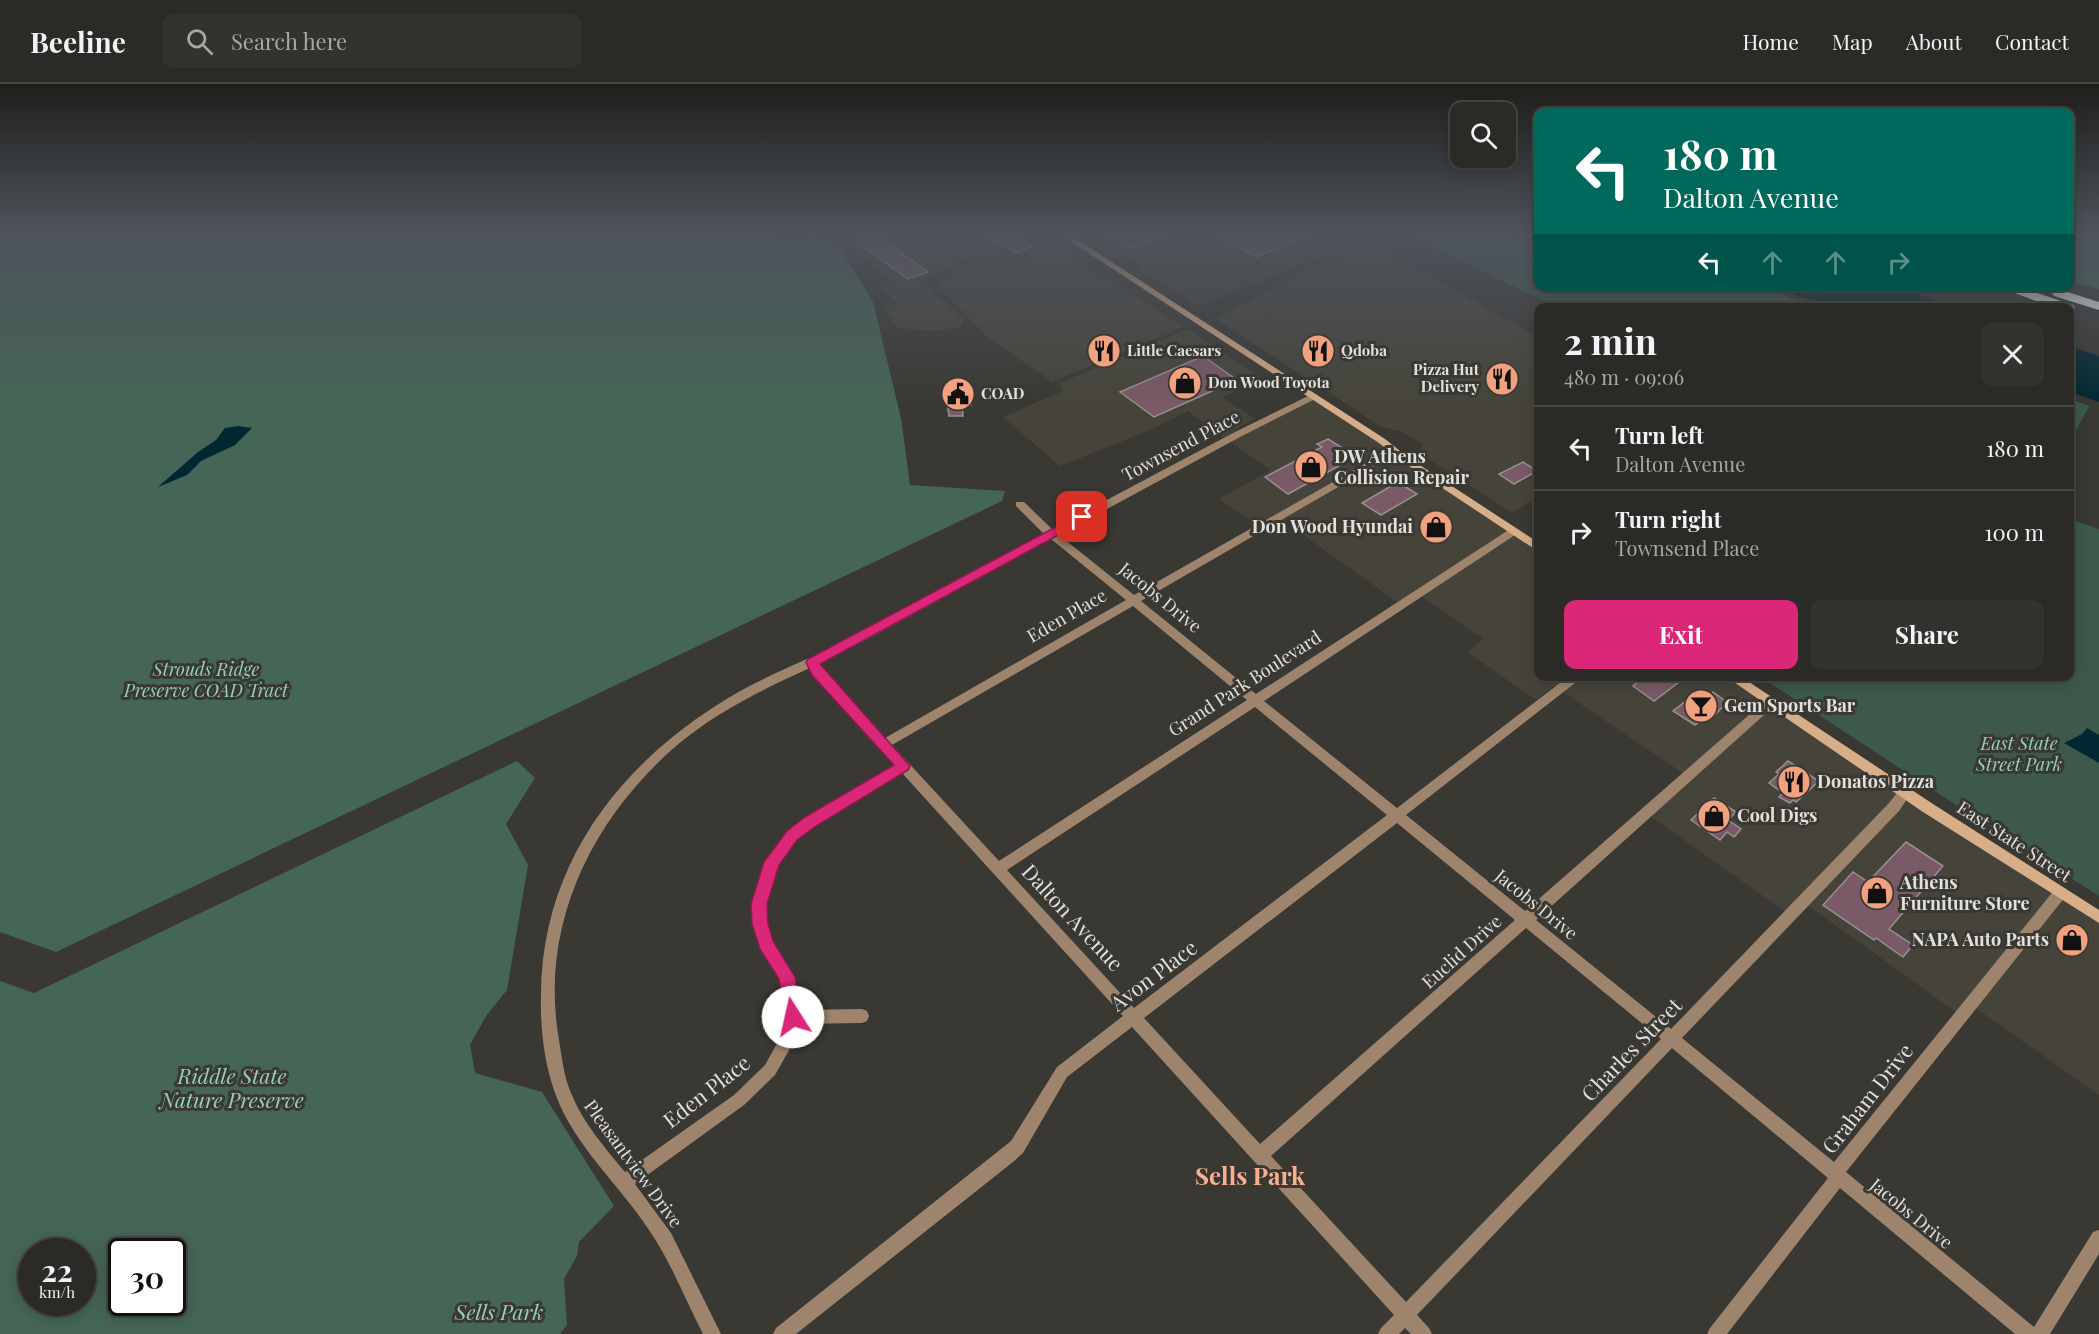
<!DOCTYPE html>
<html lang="en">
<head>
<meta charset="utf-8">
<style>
	body { margin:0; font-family:"Playfair Display",serif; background:#33322e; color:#f1f3f6; height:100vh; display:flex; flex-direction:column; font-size:22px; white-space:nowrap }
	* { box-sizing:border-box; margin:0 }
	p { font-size:20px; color:#a6a7a7 }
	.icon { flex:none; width:33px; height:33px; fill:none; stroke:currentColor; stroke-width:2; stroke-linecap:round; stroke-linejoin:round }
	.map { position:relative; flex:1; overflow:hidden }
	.drawer { position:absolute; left:1534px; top:219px; width:540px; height:378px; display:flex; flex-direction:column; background:#2b2a26; border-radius:12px; box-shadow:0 3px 15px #0003,0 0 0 2px #474643 }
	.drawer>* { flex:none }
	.guide { position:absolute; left:1534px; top:24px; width:540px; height:183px; border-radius:12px; box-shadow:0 3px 15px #0003,0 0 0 2px #474643; background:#00695c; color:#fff; overflow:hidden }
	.fabs { position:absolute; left:1450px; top:18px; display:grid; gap:12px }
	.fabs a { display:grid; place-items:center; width:66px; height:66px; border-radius:12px; background:#2b2a26; box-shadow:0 3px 15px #0003,0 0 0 2px #474643; font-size:30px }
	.speed { position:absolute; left:18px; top:1154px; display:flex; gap:12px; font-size:30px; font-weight:700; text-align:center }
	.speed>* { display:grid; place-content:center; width:78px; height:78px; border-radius:50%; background:#2b2a26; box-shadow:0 3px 15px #0003,0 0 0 2px #474643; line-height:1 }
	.speed small { font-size:15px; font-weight:400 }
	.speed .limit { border:3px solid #111; border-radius:9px; background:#fff; color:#111 }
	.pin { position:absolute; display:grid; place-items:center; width:51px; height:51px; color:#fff; margin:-26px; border-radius:12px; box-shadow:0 3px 9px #0006 }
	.me { position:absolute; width:66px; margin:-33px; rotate:350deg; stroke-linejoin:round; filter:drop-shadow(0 0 4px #0008) }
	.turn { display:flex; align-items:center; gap:21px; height:126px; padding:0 30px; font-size:27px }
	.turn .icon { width:78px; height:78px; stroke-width:2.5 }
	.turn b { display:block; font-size:42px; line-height:51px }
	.lanes { display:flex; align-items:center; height:57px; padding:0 30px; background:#0003; justify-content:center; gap:30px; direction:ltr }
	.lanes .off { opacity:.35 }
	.round { display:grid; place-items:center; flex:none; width:63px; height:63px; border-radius:12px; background:#33322e }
	.headline { display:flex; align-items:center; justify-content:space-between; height:102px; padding:0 30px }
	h1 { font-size:36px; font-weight:700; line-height:45px }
	.primary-button { display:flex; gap:12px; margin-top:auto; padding:12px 30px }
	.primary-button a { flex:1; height:69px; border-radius:12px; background:#db2777; color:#fff; font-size:24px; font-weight:700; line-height:69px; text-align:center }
	.primary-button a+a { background:#33322e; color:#f1f3f6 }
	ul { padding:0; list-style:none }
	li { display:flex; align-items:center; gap:18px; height:84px; padding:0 30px; border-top:2px solid #474643 }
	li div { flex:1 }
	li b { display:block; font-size:22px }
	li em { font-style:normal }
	header { display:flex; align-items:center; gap:36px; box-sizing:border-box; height:84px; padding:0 30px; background:#2b2a26; border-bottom:2px solid #474643 }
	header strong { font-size:28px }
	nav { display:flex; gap:33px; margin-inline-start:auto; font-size:21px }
	.search { width:420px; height:54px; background:#33322e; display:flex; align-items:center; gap:15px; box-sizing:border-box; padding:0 21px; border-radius:12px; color:#a6a7a7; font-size:22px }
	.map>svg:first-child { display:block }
	.built { fill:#46443a }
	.green { fill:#3d594c }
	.forest { fill:#456556; fill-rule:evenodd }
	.water { fill:#012731 }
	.building { fill:#7a5a66; stroke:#969092; stroke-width:1.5 }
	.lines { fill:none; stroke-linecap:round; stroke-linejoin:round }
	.minor { fill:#9e846c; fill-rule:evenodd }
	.secondary { fill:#d8ae88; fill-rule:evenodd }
	.motorway { fill:#fbfbfb; fill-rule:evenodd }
	.route { fill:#db2777; stroke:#8e194d; stroke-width:1.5 }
	.labels { text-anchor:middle; stroke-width:6; stroke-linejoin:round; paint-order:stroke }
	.far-poi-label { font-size:15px; font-weight:bold; fill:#e1e0dd; stroke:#393833; text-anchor:start }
	.street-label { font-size:18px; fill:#e1e0dd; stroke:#393833 }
	.poi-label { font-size:18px; font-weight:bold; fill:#e1e0dd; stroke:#393833; text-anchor:start }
	.park-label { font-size:18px; font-style:italic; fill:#94d1b4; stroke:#393833 }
	.near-street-label { font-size:21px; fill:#e1e0dd; stroke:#393833 }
	.near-park-label { font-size:21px; font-style:italic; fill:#94d1b4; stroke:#393833 }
	.near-neighbourhood-label { font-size:24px; font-weight:bold; fill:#fbaf8f; stroke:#393833 }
</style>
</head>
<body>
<header>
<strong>Beeline</strong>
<div class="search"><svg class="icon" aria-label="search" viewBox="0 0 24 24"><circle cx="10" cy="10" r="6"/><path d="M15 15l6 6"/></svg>Search here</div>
<nav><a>Home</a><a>Map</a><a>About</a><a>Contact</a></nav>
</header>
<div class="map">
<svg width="2099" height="1250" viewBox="0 0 2099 1250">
	<rect width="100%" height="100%" fill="#393833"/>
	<path class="built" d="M869,149h50l43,31 -43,16 45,40 -4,7 -23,4 -39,-3 -15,-22 18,-1 -21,-17 15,-6 -52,-41z
		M921,149h122l-78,29z
		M1081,149h265l14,8 -161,65 -59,-35 1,-4 -19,-12 -14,-4z
		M1374,160l165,94v158l-27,17 -91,-59 1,-10 -19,-12 -22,-5 -164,-108 78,-44z
		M1059,162l46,34 10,2 68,45 -131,55 -63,-44 -51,-52 5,-8 47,-23 15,11z
		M1188,245l74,49 -40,19 32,21 -30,20 -36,-27 -36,18 -92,37 -57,-49 60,-26 -3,-8z
		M1312,313l227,151v128l192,1 368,240v178l-129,-91 -10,11 -157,-113 -13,13 -144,-102 41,-37 -133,-90 -18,14 -69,-48 16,-13 -66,-46 -17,11 -122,-87 -18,10 -41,-28 52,-29 -41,-28z"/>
	<path class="green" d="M1403,149h136v53l220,1 58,20h-260z
		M2070,315l19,7 -19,36z
		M2070,435l29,10v367l-160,-102 -178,-117 309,-1z"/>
	<path class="forest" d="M0,149h744l49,7 24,-3 23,11 33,54 28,116 9,67 95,6 -3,10 -946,451 -56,-20z
		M2070,149h29v56l-29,-7z
		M517,677l18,17 -29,46 22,41 -21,125 -21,26 -16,29 5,28 67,19 72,114 -35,36 -2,14 -13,23 3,46 -7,9h-560v-353l34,12zM32,1167h50v51h-50zM122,1167h50v51h-50z"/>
	<path class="water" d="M1772,203h123l61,20h-126z
		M2070,262l29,10v46l-29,-10z
		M238,342l14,2 -17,17 -34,16 -14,14 -29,12 40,-35 18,-12 9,-12z
		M2087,644l12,7v28l-35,-20 18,-9z"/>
	<path class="building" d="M873,149l23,16 32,23 -20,7 -54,-39z
		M1001,149h12l20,13 -17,7 -14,-10 -4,1 -10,-6z
		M1106,149h63v1l-38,14z
		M1216,149h100l-60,24z
		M1203,272l34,24 -83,37 -34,-25z
		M969,301l2,20 -9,1 1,10h-14l-4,-29z
		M1328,355l24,15 -10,6 4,2 -58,32 -23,-17 57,-30 -5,-3z
		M1523,378l14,9 -23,13 -15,-10z
		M1398,398l19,12 -36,21 -19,-12z
		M1645,592h42l-33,25 -21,-15z
		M1713,608l14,10 -16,17 -4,-3 -12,9 -22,-14 13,-10 5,-2 6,4z
		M1788,677l31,20 -23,21 -3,-2 -3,3 -11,-6 4,-4 -14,-10 10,-9 -3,-2z
		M1714,714l22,14 -8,8 13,9 -7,8 -7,-5 -7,8 -29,-20z
		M1906,758l37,24 -54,63 24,16 -10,12 -27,-19 -2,2 -51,-35 30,-33 15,10z"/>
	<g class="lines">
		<path class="minor" d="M1312,310l5,3 -2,2 -75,38 -181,98 75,60 257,-146h6v4l-256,148 115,93 254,-165h8l1,2 -1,2 -254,168 133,107 172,-132h15l-178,139 119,96 241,-211h8l2,3 -2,3 -238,214 135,109 218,-226 11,-14h10l1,4 -12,18 -217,227 152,124 221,-273 5,-2 5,2 2,4 -2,4 -219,275 188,155 59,-95 6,-2v24l-49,80h-35l-175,-146 -113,146h-20l3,-6 118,-150 -156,-130 -255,267 12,13 3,6h-21l-6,-6 -6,6h-21l3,-6 13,-13 -262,-288 -65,50 -44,76 -10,9 -217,172h-23l3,-6 235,-187 46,-74 66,-51 -221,-243 -87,52 -18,15 -19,24 -12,40 1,20 4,17 23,36 5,33 63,-1 5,2 2,5 -2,5 -5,2 -63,1 -7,21 -17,30 -31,30 -109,79 36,49 50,101h-18c-18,-35 -32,-72 -54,-104 -30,-46 -75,-84 -94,-137 -11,-31 -15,-66 -14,-99 1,-124 71,-221 173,-287 43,-29 93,-46 139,-70 65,-33 127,-69 191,-103l-28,-28v-4h8l28,27 181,-96zM1051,455l75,61 -241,138 -63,-69 -2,-5 57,-30zM1133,522l114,94 -248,161 -107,-116zM810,584l3,6 81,91 -89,52 -18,15 -22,30 -13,42 1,20 7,23 20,32 6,38 -6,21 -15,27 -31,30 -109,77c-20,-24 -42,-49 -54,-79 -7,-16 -9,-35 -12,-53 -20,-114 32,-220 117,-294 40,-34 87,-57 134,-78zM1255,623l132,108 -253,193 -127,-138zM1397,739l118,97 -255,224 -116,-126zM1526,844l135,111 -255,263 -135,-146z"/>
		<path class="secondary" d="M1058,149h9l318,206 24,19 130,85v9l-136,-90 -24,-19z
			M1725,592h15l193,128 166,106v13l-176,-111z"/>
		<path class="motorway" d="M1996,202h20l57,19 2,3 -5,4v-4h-15z
			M2058,205l41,13v8l-45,-14 -2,-3z"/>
	</g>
	<linearGradient id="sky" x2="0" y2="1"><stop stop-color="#1f1f1c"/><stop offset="0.46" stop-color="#4e535b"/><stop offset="1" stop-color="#4e535b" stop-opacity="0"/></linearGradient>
	<rect width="2099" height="324" fill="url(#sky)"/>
	<path class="route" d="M1082,429l4,2v5l-266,144 90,102 -2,4 -92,56 -19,14 -18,25 -12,39 1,20 5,17 22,36 7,40 -3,5 -6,2 -6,-2 -8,-43 -19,-30 -8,-25 -1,-20 13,-42 23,-31 18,-14 89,-52 -82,-90 -6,-13 2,-3z"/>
	<defs>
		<g id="restaurant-disc" transform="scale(1.725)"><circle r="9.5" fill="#f2a17e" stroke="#393833"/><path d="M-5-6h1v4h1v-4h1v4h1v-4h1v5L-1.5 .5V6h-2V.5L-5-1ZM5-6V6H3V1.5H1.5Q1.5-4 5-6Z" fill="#111"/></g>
		<g id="shop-disc" transform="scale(1.725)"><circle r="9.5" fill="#f2a17e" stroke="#393833"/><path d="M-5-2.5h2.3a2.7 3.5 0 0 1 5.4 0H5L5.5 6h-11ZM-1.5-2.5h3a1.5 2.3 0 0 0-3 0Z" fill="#111"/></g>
		<g id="civic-disc" transform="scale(1.725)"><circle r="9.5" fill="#f2a17e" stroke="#393833"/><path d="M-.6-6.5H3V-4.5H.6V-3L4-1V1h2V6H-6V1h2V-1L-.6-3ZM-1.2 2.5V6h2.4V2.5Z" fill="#111"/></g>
		<g id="bar-disc" transform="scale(1.725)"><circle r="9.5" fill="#f2a17e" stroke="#393833"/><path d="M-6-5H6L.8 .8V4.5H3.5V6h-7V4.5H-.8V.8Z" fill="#111"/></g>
	</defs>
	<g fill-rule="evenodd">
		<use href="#restaurant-disc" x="1104" y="267"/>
		<use href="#restaurant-disc" x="1318" y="267"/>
		<use href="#restaurant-disc" x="1502" y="295"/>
		<use href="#shop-disc" x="1185" y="299"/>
		<use href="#civic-disc" x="958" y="310"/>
		<use href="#shop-disc" x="1311" y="383"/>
		<use href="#shop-disc" x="1436" y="443"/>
		<use href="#bar-disc" x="1701" y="622"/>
		<use href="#restaurant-disc" x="1794" y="698"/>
		<use href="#shop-disc" x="1714" y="732"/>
		<use href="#shop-disc" x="1877" y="809"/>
		<use href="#shop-disc" x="2072" y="856"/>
	</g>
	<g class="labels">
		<g class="far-poi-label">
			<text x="1127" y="272">Little Caesars</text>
			<text x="1341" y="272">Qdoba</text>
			<text x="1479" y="291" text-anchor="end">Pizza Hut<tspan x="1479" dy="17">Delivery</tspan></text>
			<text x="1208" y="304">Don Wood Toyota</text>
			<text x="981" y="315">COAD</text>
		</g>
		<g class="street-label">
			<text transform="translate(1181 362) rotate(-28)" y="6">Townsend Place</text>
			<text transform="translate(1160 514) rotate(39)" y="6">Jacobs Drive</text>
			<text transform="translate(1067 532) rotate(-30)" y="6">Eden Place</text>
			<text transform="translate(1245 600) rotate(-33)" y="6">Grand Park Boulevard</text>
			<text transform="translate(2014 758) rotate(33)" y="6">East State Street</text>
			<text transform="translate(1536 821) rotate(39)" y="6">Jacobs Drive</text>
			<text transform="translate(1462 868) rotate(-42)" y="6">Euclid Drive</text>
			<text transform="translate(633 1080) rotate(54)" y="6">Pleasantview Drive</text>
			<text transform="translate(1911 1130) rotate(39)" y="6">Jacobs Drive</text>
		</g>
		<g class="poi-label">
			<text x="1334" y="379">DW Athens<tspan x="1334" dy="21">Collision Repair</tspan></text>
			<text x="1413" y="449" text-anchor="end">Don Wood Hyundai</text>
			<text x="1724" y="628">Gem Sports Bar</text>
			<text x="1817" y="704">Donatos Pizza</text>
			<text x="1737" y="738">Cool Digs</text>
			<text x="1900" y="805">Athens<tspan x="1900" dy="21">Furniture Store</tspan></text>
			<text x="2049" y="862" text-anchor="end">NAPA Auto Parts</text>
		</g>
		<g class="park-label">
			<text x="206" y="592">Strouds Ridge<tspan x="206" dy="21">Preserve COAD Tract</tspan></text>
			<text x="2019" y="666">East State<tspan x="2019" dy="21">Street Park</tspan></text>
		</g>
		<g class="near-street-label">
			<text transform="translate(1072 834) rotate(47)" y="7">Dalton Avenue</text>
			<text transform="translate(1154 892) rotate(-37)" y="7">Avon Place</text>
			<text transform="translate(1632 966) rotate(-46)" y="7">Charles Street</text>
			<text transform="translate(707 1008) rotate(-38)" y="7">Eden Place</text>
			<text transform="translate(1868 1015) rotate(-52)" y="7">Graham Drive</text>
		</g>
		<g class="near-park-label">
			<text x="232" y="1000">Riddle State<tspan x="232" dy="24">Nature Preserve</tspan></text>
			<text x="499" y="1236">Sells Park</text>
		</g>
		<g class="near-neighbourhood-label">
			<text x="1250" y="1101">Sells Park</text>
		</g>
	</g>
</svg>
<div class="fabs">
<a><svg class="icon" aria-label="search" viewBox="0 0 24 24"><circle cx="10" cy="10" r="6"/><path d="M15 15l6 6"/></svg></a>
</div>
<div class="speed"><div>22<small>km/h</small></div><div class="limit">30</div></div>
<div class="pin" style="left:1082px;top:433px;background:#d93025"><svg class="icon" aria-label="arrive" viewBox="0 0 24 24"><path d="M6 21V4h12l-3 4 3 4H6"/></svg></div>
<svg class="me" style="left:793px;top:933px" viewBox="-20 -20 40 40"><circle r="19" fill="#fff"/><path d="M0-13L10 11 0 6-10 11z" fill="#db2777"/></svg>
<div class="guide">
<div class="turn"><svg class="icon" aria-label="left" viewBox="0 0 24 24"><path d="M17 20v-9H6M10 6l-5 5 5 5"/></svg><div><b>180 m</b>Dalton Avenue</div></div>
<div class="lanes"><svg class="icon" aria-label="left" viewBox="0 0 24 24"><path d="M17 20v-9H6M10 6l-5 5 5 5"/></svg><svg class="icon off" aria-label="ahead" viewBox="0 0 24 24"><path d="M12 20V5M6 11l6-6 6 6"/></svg><svg class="icon off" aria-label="ahead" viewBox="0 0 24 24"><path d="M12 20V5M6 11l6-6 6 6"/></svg><svg class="icon off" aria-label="right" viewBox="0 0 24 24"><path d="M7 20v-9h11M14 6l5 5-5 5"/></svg></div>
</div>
<section class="drawer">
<div class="headline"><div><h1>2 min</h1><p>480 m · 09:06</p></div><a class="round"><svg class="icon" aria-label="close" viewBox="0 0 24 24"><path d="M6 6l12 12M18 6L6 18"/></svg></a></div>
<ul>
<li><svg class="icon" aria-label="left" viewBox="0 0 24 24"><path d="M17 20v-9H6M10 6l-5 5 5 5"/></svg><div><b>Turn left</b><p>Dalton Avenue</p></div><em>180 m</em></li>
<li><svg class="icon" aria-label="right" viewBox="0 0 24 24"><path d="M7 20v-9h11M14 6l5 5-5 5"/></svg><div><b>Turn right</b><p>Townsend Place</p></div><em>100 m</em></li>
</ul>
<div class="primary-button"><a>Exit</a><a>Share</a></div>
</section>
</div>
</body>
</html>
